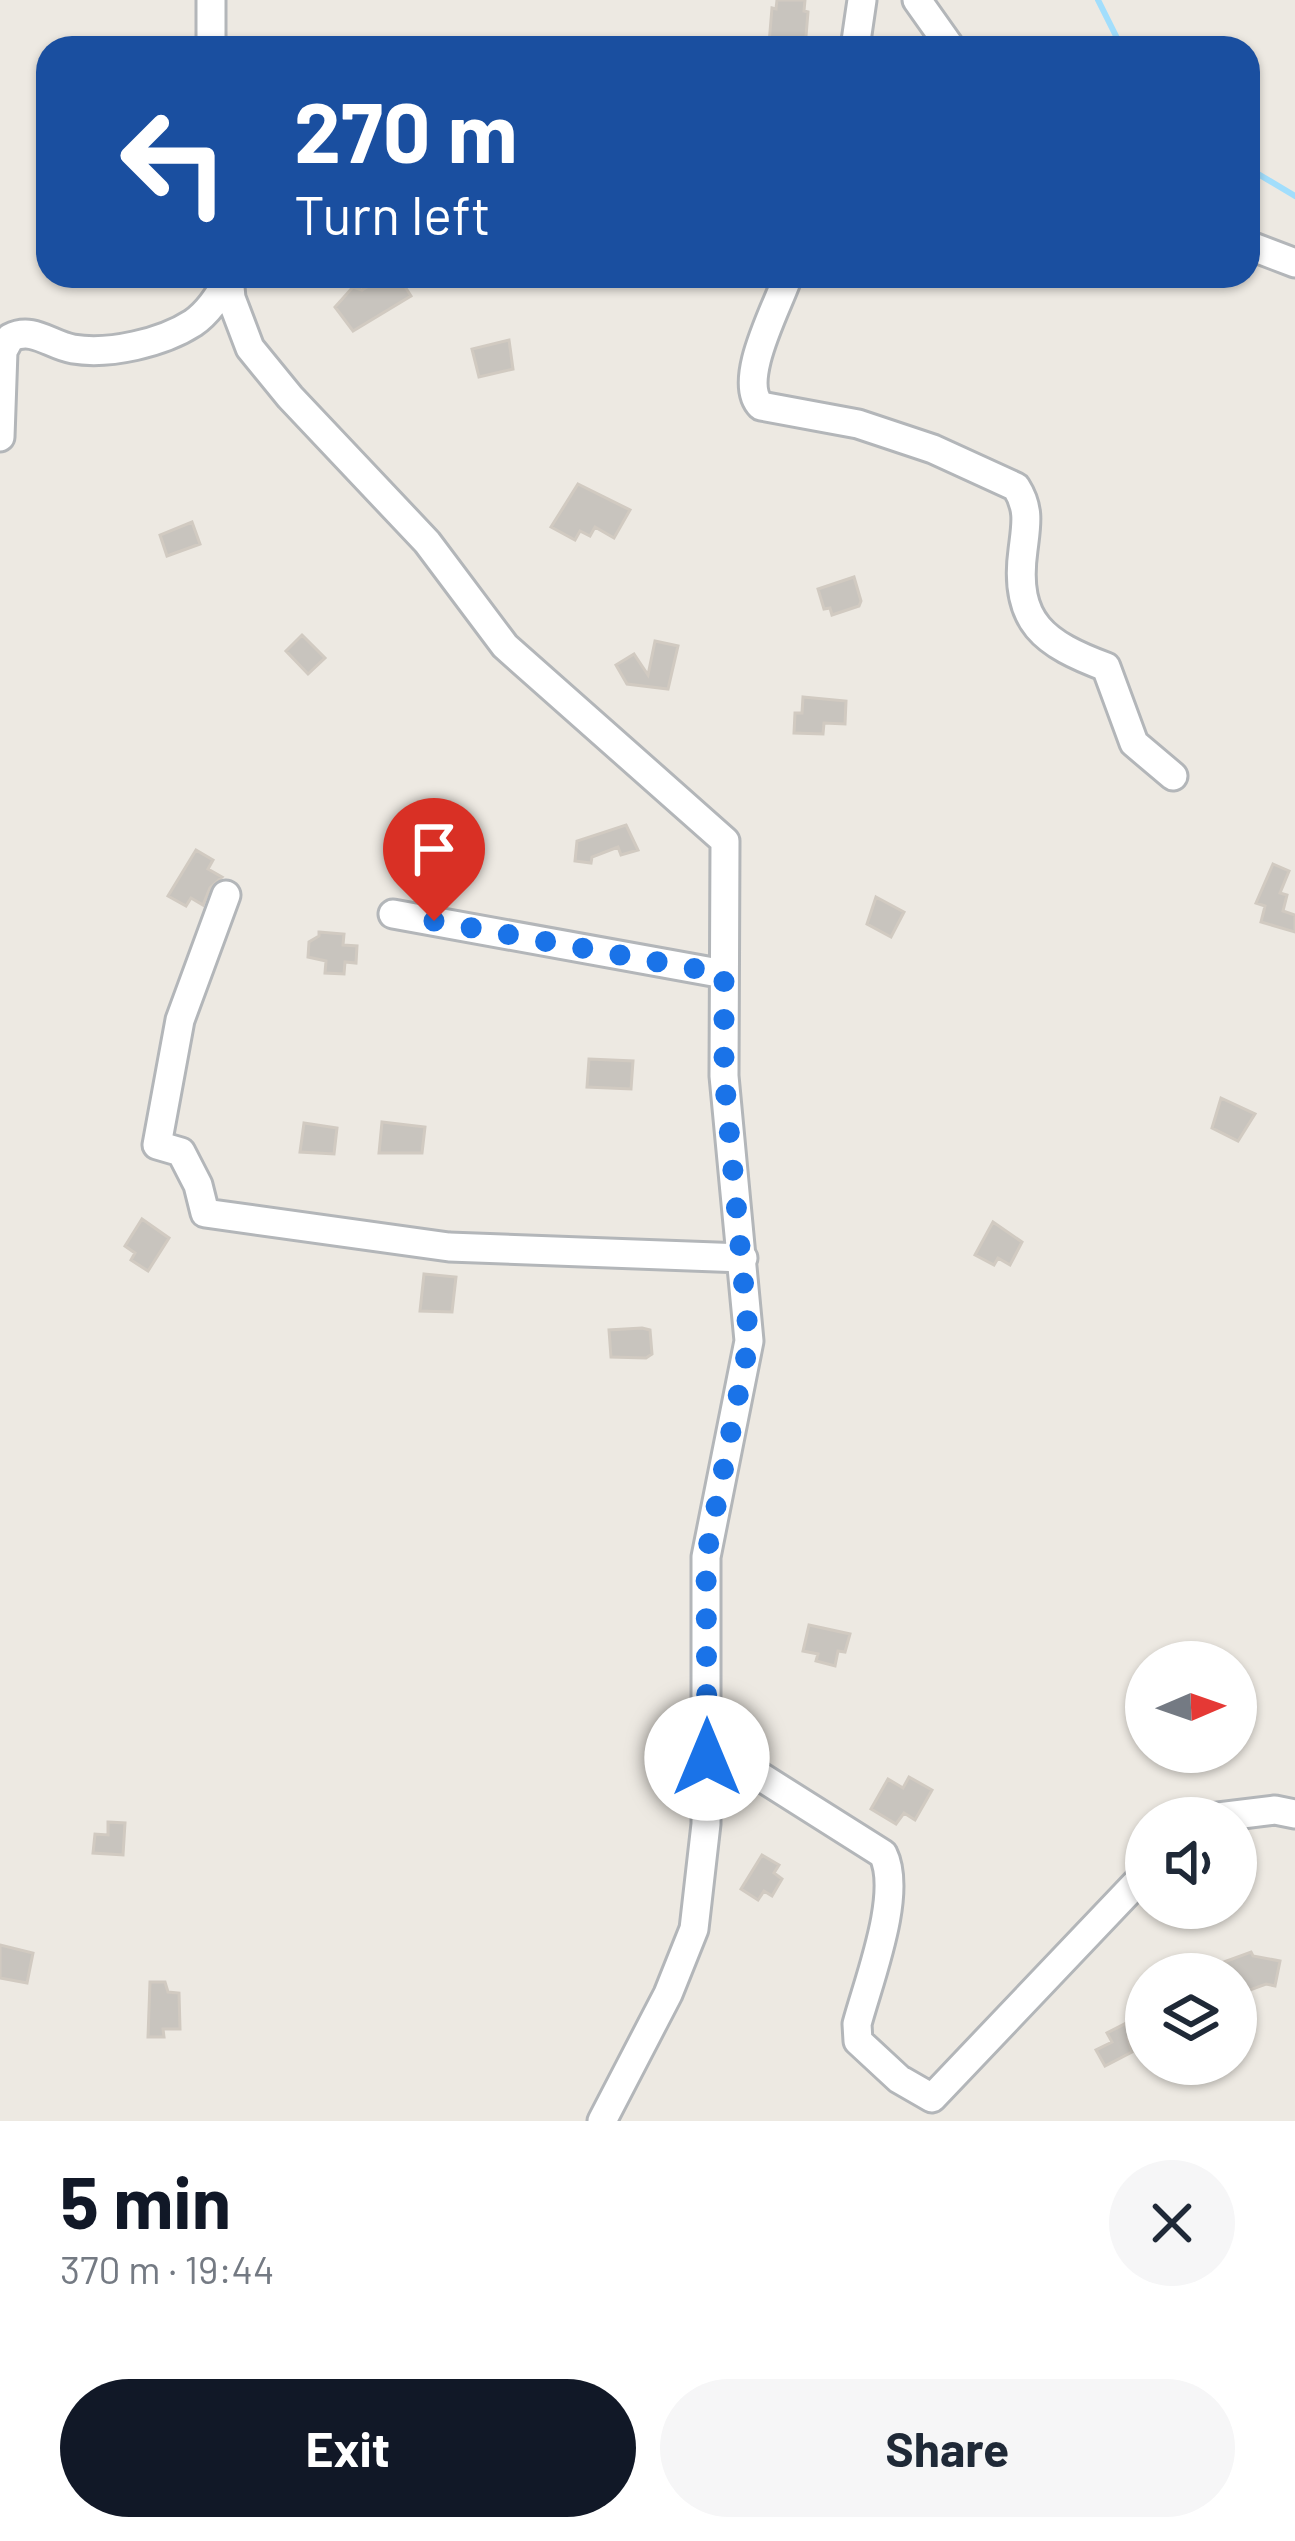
<!DOCTYPE html>
<html lang="en">
<head>
<meta charset="utf-8">
<style>
	body { margin:0; font-family:Barlow,sans-serif; background:#f6f6f7; color:#1f2937; height:100vh; display:flex; flex-direction:column; font-size:45px; white-space:nowrap }
	* { box-sizing:border-box; margin:0 }
	p { font-size:39px; color:#747a83 }
	.icon { flex:none; width:66px; height:66px; fill:none; stroke:currentColor; stroke-width:2; stroke-linecap:round; stroke-linejoin:round }
	.map { position:relative; height:2121px; overflow:hidden }
	.details { display:flex; flex-direction:column; background:#fff; flex:1 }
	.details>* { flex:none }
	.hud { position:absolute; left:36px; top:36px; width:1224px; height:252px; border-radius:36px; box-shadow:0 3px 9px #0004; background:#1a4fa0; color:#fff; overflow:hidden }
	.needle { width:78px; rotate:88deg }
	.tools { position:absolute; left:1125px; top:1641px; display:grid; gap:24px }
	.tools a { display:grid; place-items:center; width:132px; height:132px; border-radius:50%; background:#fff; box-shadow:0 3px 9px #0004; font-size:60px }
	.pin { position:absolute; display:grid; place-items:center; width:102px; height:102px; color:#fff; margin:-123px -51px; border-radius:50% 50% 50% 0; rotate:-45deg; box-shadow:0 0 12px #0007 }
	.pin .icon { rotate:45deg }
	.me { position:absolute; width:132px; margin:-66px; rotate:0deg; stroke-linejoin:round; filter:drop-shadow(0 0 9px #0008) }
	.turn { display:flex; align-items:center; gap:42px; height:252px; padding:0 60px; font-size:54px }
	.turn .icon { width:156px; height:156px; stroke-width:2.5 }
	.turn b { display:block; font-size:84px; line-height:102px }
	.round { display:grid; place-items:center; flex:none; width:126px; height:126px; border-radius:63px; background:#f6f6f7 }
	.overview { display:flex; align-items:center; justify-content:space-between; height:204px; padding:0 60px }
	h1 { font-size:72px; font-weight:700; line-height:90px; color:#111827 }
	.primary-button { display:flex; gap:24px; margin-top:auto; padding:24px 60px }
	.primary-button a { flex:1; height:138px; border-radius:72px; background:#111827; color:#fff; font-size:48px; font-weight:700; line-height:138px; text-align:center }
	.primary-button a+a { background:#f6f6f7; color:#1f2937 }
	.map>svg:first-child { display:block }
	.lines { fill:none; stroke-linecap:round; stroke-linejoin:round }
	.stream { stroke:#a2defc; stroke-width:6 }
	.building { fill:#c8c4be; stroke:#d1cac1; stroke-width:3 }
	.minor-casing { stroke:#b3b6b9; stroke-width:33 }
	.minor { stroke:#fff; stroke-width:27 }
	.route { stroke:#1a73e8; stroke-width:21; stroke-dasharray:0 37.8 }
</style>
</head>
<body>
<div class="map">
<svg width="1295" height="2121" viewBox="0 0 1295 2121">
	<rect width="100%" height="100%" fill="#ede9e2"/>
	<g class="lines">
		<path class="stream" d="M1098,0l24,48
			M1248,168l47,28"/>
	</g>
	<path class="building" d="M777,0h28l-1,11 4,1 -3,36 -36,-4 3,-36 4,1z
		M398,276l13,20 -58,35 -18,-24 18,-20 9,3 21,-13 4,4z
		M509,340l4,29 -34,8 -7,-28z
		M578,484l52,26 -16,28 -19,-11 -5,9 -10,-5 -5,9 -24,-13z
		M192,522l8,22 -33,12 -7,-21z
		M854,577l7,24 -2,5 -27,9 -2,-7 -6,1 -6,-20z
		M302,635l23,23 -17,16 -22,-23z
		M655,641l23,5 -10,43 -41,-5 -11,-19 18,-11 14,21z
		M803,697l43,4 -1,23 -21,-1 -1,11 -29,-1 1,-20h7z
		M626,825l12,25 -17,5 -3,-8 -26,10 -1,6 -16,-2 2,-20z
		M196,850l17,10 -5,9 14,8 -12,11 -7,17 -12,-7 -5,8 -18,-10z
		M1273,864l16,7 -9,22 7,2 -4,16 12,4v17l-34,-10 4,-16 -9,-3z
		M876,897l28,15 -13,25 -24,-13z
		M319,932l25,2 -1,11 14,1 -1,17 -11,-1 -1,12 -19,-1 1,-12 -18,-4 1,-15 10,-6z
		M589,1059l44,2 -2,28 -44,-2z
		M1221,1098l34,16 -17,27 -26,-13z
		M382,1122l43,5 -3,26h-43z
		M304,1123l33,5 -3,26 -34,-2z
		M142,1219l27,19 -21,33 -17,-11 4,-7 -10,-7z
		M993,1222l29,20 -12,23 -12,-7 -4,7 -19,-10z
		M424,1274l32,3 -4,35 -32,-1z
		M642,1328l8,2 2,24 -6,4 -35,-1 -2,-27z
		M809,1625l41,9 -5,18 -7,-1 -3,15 -19,-5 2,-7 -15,-3z
		M909,1777l23,13 -17,30 -11,-7 -8,11 -25,-15 17,-30 15,9z
		M108,1822l17,1 -2,32 -30,-2 2,-19 13,1z
		M762,1855l17,10 -5,8 8,6 -10,17 -8,-5 -6,9 -17,-11z
		M0,1945l33,8 -6,30 -27,-5z
		M1251,1952l2,4 27,5 -5,25 -9,-2 -30,11v-21h-8l-4,-12z
		M150,1982h15l3,10 11,1 1,36h-17l1,8h-16z
		M1146,2013v15l-18,10 4,14 -27,14 -9,-16 16,-8 -5,-9z"/>
	<g class="lines">
		<g class="minor-casing">
			<path id="minor" d="M211,0v48
				M917,0l34,48
				M855,48l7,-48
				M1248,245l47,18
				M229,276l2,22 19,50 40,49 137,145 78,104 220,195 -1,235 25,265 -43,216v267l-12,105 -26,65 -66,127
				M788,276c-10,30 -52,105 -27,130l97,18 75,25 83,38c14,22 10,38 7,63 -10,73 22,94 83,117l28,76 39,33
				M0,437l3,-86 7,-13c23,-12 40,7 63,11 36,6 89,-6 120,-26 16,-11 26,-28 36,-44
				M226,895l-46,125 -23,125 24,7 17,33 7,28 244,34 294,11
				M393,914l331,60
				M708,1758l42,12 133,84c20,40 -15,128 -26,170l1,17 41,38 33,19 214,-225
				M1210,1818l65,-8 20,4"/>
		</g>
		<use href="#minor" class="minor"/>
	</g>
	<g class="lines">
		<path class="route" d="M434,921l290,53v102l25,265 -43,216 1,201"/>
	</g>
</svg>
<div class="tools">
<a><svg class="needle" viewBox="-14 -14 28 28"><path d="M0-13l5 13h-10z" fill="#e53935"/><path d="M0 13l5-13h-10z" fill="#747a83"/></svg></a>
<a><svg class="icon" aria-label="sound" viewBox="0 0 24 24"><path d="M4 9h4l5-4v14l-5-4H4zM17 9q2 3 0 6"/></svg></a>
<a><svg class="icon" aria-label="layers" viewBox="0 0 24 24"><path d="M12 4l9 5-9 5-9-5zM3 14l9 5 9-5"/></svg></a>
</div>
<div class="pin" style="left:434px;top:921px;background:#d93025"><svg class="icon" aria-label="arrive" viewBox="0 0 24 24"><path d="M6 21V4h12l-3 4 3 4H6"/></svg></div>
<svg class="me" style="left:707px;top:1758px" viewBox="-20 -20 40 40"><circle r="19" fill="#fff"/><path d="M0-13L10 11 0 6-10 11z" fill="#1a73e8"/></svg>
<div class="hud">
<div class="turn"><svg class="icon" aria-label="left" viewBox="0 0 24 24"><path d="M17 20v-9H6M10 6l-5 5 5 5"/></svg><div><b>270 m</b>Turn left</div></div>
</div>
</div>
<section class="details">
<div class="overview"><div><h1>5 min</h1><p>370 m · 19:44</p></div><a class="round"><svg class="icon" aria-label="close" viewBox="0 0 24 24"><path d="M6 6l12 12M18 6L6 18"/></svg></a></div>
<div class="primary-button"><a>Exit</a><a>Share</a></div>
</section>
</body>
</html>
